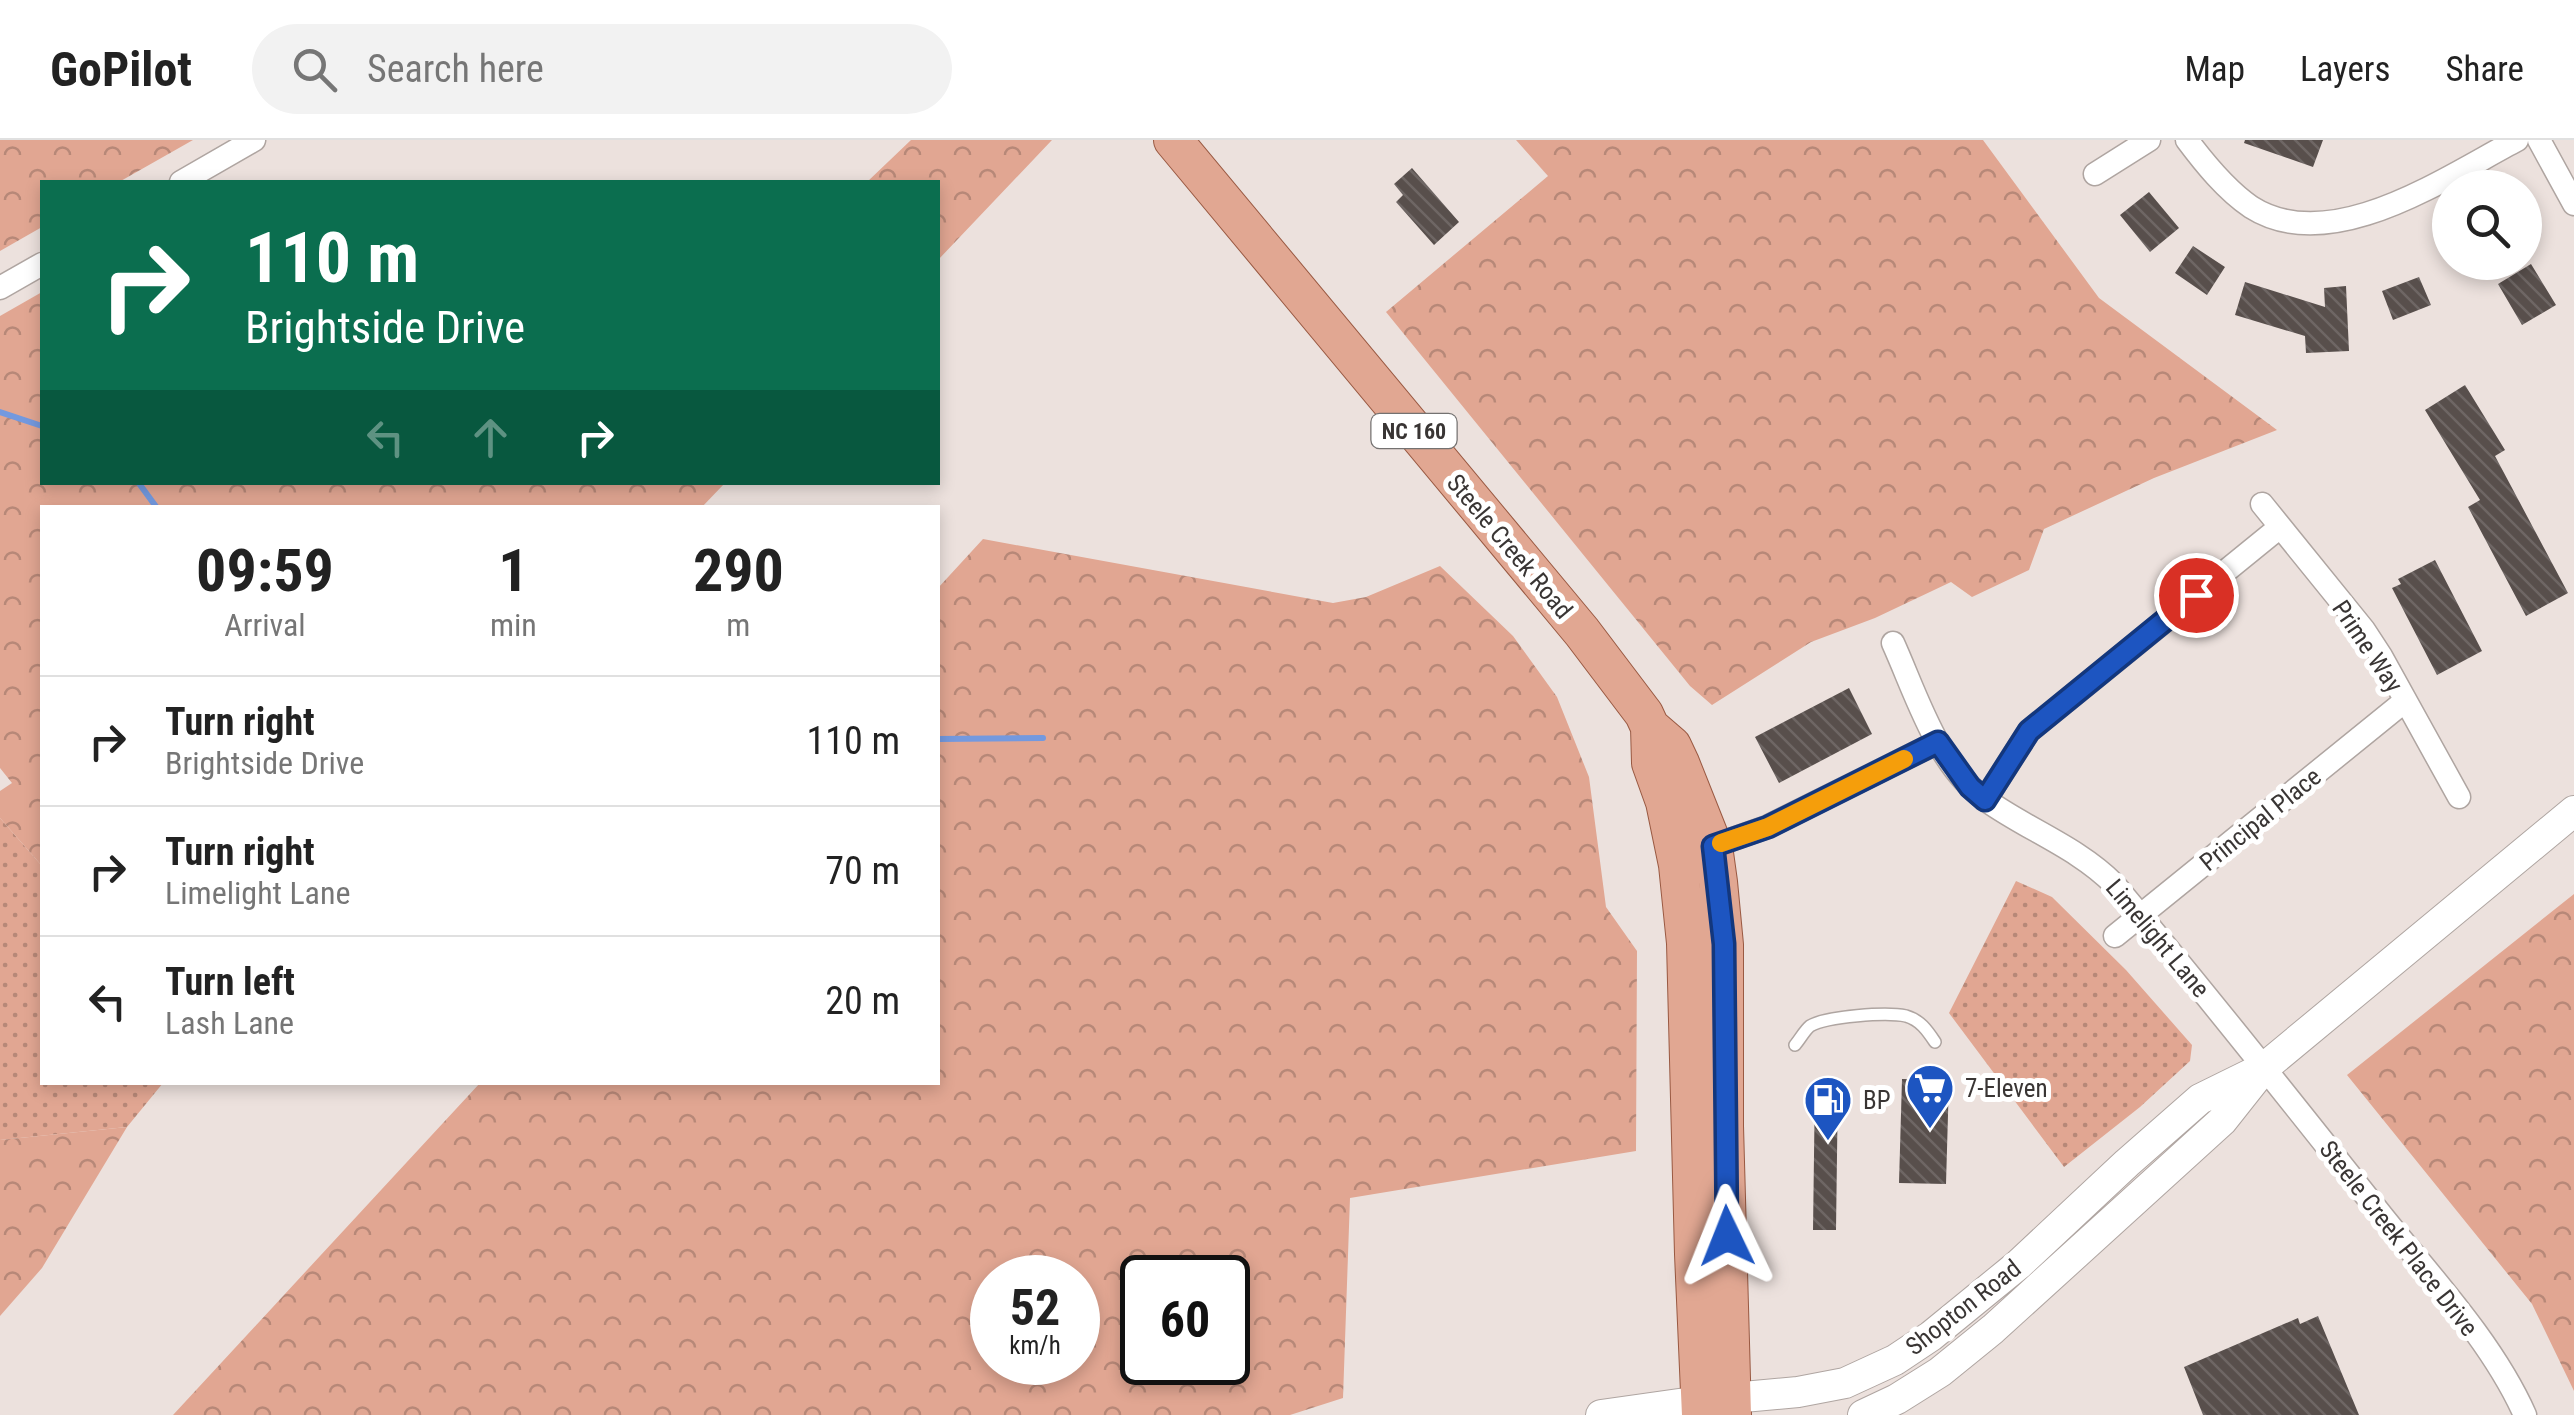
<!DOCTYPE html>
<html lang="en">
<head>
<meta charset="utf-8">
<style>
	body { margin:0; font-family:"Roboto Condensed",sans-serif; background:#f2f2f2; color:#222; height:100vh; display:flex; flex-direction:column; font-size:38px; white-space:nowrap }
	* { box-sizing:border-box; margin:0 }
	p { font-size:32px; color:#767676 }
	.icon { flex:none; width:55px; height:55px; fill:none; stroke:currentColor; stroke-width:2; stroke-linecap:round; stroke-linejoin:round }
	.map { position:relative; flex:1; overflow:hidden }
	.details { position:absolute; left:40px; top:365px; width:900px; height:580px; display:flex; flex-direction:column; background:#fff; border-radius:0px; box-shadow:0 5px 15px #0003 }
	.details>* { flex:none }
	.banner { position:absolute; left:40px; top:40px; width:900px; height:305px; border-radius:0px; box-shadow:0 5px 15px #0003; background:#0b6e4f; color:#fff; overflow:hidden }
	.tools { position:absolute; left:2432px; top:30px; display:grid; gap:20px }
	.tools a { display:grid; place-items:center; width:110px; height:110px; border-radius:50%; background:#fff; box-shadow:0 5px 15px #0003; font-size:50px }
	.speed { position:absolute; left:970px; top:1115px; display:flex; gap:20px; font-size:50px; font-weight:700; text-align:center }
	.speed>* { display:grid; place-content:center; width:130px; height:130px; border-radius:50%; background:#fff; box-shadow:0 5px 15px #0003; line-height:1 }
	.speed small { font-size:25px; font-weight:400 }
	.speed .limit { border:5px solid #111; border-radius:15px; background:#fff; color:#111 }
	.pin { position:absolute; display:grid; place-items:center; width:85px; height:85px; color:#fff; margin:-42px; border:5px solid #fff; border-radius:50%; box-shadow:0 2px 10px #0007 }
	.me { position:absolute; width:110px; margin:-55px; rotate:358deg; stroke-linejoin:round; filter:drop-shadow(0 0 8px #0008) }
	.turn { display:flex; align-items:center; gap:35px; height:210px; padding:0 40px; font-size:45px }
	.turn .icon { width:130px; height:130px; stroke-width:2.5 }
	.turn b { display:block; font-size:70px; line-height:85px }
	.lanes { display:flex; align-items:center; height:95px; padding:0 40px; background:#0003; justify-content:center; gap:50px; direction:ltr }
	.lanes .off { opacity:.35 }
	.eta { display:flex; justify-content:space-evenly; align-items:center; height:170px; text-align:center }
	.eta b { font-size:60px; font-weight:700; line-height:70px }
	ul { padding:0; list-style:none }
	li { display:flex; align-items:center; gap:30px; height:130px; padding:0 40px; border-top:2px solid #e0e0e0 }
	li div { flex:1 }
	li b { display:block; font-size:38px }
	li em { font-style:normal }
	header { display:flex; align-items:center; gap:60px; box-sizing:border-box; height:140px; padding:0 50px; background:#fff; border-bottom:2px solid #e0e0e0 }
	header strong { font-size:48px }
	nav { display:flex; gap:55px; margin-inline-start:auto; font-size:35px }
	.search { width:700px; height:90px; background:#f2f2f2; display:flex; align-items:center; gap:25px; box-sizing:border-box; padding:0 35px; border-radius:55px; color:#767676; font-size:38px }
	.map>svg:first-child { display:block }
	.grass { fill:url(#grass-dots) }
	.forest { fill:url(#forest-crowns); fill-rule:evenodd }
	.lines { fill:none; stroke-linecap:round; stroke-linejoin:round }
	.stream { stroke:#7399df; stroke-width:6 }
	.building { fill:url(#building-back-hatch) }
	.service-casing { stroke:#afa5a1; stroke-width:14 }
	.minor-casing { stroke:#afa5a1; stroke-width:25 }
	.tertiary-casing { stroke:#afa5a1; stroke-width:32 }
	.primary-casing { stroke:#995942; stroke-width:40 }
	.service { stroke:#fff; stroke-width:11 }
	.minor { stroke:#fff; stroke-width:22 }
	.tertiary { stroke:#fff; stroke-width:30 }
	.primary { stroke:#e1a792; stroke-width:38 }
	.route-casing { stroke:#13377d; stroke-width:25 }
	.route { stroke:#1d55c1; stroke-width:18 }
	.slow { stroke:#f59e0b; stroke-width:18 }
	.labels { text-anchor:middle; stroke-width:10; stroke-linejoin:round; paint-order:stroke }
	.shield { fill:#fff; stroke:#747271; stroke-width:2.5 }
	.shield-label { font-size:22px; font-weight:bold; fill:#393534 }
	.street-label { font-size:25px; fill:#393534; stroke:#fff }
	.poi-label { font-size:25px; fill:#393534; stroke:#fff; text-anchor:start }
</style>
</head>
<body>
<header>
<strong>GoPilot</strong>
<div class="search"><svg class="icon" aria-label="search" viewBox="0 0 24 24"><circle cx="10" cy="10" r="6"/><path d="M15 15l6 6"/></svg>Search here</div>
<nav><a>Map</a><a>Layers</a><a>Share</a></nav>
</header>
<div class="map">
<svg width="2574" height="1275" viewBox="0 0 2574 1275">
	<defs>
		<pattern id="grass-dots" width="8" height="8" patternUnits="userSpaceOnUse" patternTransform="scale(2.5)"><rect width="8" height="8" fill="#e1a692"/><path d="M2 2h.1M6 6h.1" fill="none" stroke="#b78878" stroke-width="1.8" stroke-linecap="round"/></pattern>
		<pattern id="forest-crowns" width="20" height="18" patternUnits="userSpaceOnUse" patternTransform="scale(2.5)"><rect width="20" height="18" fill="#e1a692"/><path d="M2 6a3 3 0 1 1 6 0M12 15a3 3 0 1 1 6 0" fill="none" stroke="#b78878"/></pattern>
		<pattern id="building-back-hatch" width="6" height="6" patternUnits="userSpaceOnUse" patternTransform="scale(2.5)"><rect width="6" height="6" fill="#584f4c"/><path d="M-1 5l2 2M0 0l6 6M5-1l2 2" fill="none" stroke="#6e6664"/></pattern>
	</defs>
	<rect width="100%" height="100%" fill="#ece1dd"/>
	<path class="grass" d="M0,678l42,48v216l121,1 -36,44 -127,13z
		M2016,741l36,16 74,73 66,75 -2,16 -50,46 -76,60 -115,-154z"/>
	<path class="forest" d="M0,0h193l-74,42h-77v45l-42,24z
		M911,0h141l-114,120v-78h-71z
		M1516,0h467l116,158 178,132 -123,48 -110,51 -15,41 -57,27 -21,-15 -76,36 -64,24 -99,63 -22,-19 -304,-374 162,-136z
		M42,152v190l683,1 -24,25h-659v358l-42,-48v-27l12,-8 -12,-15v-452z
		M983,399l350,64 33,-6 74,-31 73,70 44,61 32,80 17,130 31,44 -1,200 -286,47 -7,200 -53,17h-1117l307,-332 458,-1v-494zM992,1138h86v84h-86zM1142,1138h86v84h-86z
		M2574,754v497l-42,-87 -185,-229z
		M127,987l-85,141 -42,48v-176z"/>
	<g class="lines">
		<path class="stream" d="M0,272l42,14
			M138,342l19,26
			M938,599l105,-1"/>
	</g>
	<path class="building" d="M2245,0h78l-10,27 -69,-24z
		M1412,28l47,54 -25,23 -38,-43 7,-7 -9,-11z
		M2149,52l30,36 -29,24 -30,-37z
		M2193,106l32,21 -18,28 -32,-22z
		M2531,124l25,41 -34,20 -24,-41z
		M2419,137l12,28 -38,15 -11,-29z
		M2245,142l80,25 -1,-19 22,-2 3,65 -43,2 -1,-17 -70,-21z
		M2465,245l40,65 -10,6 73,137 -42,23 -58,-109 12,-7 -55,-90z
		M2435,420l47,91 -45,24 -45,-87 9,-4 -3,-5z
		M1849,548l23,46 -93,49 -24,-46z
		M1902,939l47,1 -3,104 -47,-1z
		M1815,940l23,1 -2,149h-23z
		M2318,1176l41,99h-156l-19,-48 114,-49 2,6z"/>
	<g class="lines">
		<g class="service-casing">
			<path id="service" d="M1795,905c5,-6 10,-15 15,-19 17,-10 77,-14 96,-10 14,4 21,14 29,26"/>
		</g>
		<g class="minor-casing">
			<path id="minor" d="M2187,0c18,24 39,50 64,67 80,51 195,-30 266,-67
				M2539,0l35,64
				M2095,34l54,-34
				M181,42l73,-42
				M0,148l42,-24
				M2262,364l102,126 17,26 78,141
				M1893,503c24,53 44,122 93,157 42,30 91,47 128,84 92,109 180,221 269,333 49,61 110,126 142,198
				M1985,660l44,-69 251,-204
				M1713,706l54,-19 171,-85
				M2115,796l290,-235"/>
		</g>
		<g class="tertiary-casing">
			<path id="tertiary" d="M1601,1275l99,-14 98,-9 47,-9 50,-23 36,-24 87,-71 109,-102 73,-64 65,-32 309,-256
				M1863,1275l34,-16 43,-27 53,-43 229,-208 38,-48"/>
		</g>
		<g class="primary-casing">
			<path id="primary" d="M1173,0l409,492 62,82 6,13 22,19 8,17 33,83 5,36 6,63v181l8,289
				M1650,587l1,36 14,39 13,63 8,78 8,311 7,161"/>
		</g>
		<use href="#service" class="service"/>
		<use href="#minor" class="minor"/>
		<use href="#tertiary" class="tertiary"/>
		<use href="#primary" class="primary"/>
	</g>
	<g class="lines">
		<g class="route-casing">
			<path id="route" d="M1727,1096l-3,-292 -11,-98 55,-19 170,-85 32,45 15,13 44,-69 167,-136"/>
		</g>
		<use href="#route" class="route"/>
		<path class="slow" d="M1721,703l47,-16 136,-68"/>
	</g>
	<defs>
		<g id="supermarket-pin" transform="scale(2.5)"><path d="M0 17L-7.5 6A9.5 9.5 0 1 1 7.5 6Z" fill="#1d55c1" stroke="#fff"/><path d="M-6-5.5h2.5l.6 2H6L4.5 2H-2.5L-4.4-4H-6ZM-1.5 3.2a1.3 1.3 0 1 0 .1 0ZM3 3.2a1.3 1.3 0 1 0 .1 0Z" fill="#fff"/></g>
		<g id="fuel-pin" transform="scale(2.5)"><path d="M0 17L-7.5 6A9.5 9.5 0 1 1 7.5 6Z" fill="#1d55c1" stroke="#fff"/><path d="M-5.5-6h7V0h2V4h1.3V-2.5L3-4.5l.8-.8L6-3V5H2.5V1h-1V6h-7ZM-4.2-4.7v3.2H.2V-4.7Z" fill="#fff"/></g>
	</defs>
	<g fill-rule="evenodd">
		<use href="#supermarket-pin" x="1930" y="948"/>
		<use href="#fuel-pin" x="1828" y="960"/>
	</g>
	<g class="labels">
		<rect class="shield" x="1371.5" y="274" width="85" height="34" rx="8"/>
		<g class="shield-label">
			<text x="1414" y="299">NC 160</text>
		</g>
		<g class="street-label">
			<text transform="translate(1510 406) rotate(50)" y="9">Steele Creek Road</text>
			<text transform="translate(2368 506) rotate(56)" y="9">Prime Way</text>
			<text transform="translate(2260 679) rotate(-39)" y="9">Principal Place</text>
			<text transform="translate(2158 798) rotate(50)" y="9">Limelight Lane</text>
			<text transform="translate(2399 1098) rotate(52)" y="9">Steele Creek Place Drive</text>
			<text transform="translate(1963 1167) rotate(-38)" y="9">Shopton Road</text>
		</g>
		<g class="poi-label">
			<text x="1965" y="957">7-Eleven</text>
			<text x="1863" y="969">BP</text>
		</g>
	</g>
</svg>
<div class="tools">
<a><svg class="icon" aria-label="search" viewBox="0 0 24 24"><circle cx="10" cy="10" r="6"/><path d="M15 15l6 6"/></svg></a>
</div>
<div class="speed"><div>52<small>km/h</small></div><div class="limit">60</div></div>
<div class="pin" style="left:2196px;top:455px;background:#d93025"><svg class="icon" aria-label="arrive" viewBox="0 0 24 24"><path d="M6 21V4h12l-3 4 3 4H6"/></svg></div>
<svg class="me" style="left:1727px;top:1096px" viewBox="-20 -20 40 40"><path d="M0-17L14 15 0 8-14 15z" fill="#1d55c1" stroke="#fff" stroke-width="4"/></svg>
<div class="banner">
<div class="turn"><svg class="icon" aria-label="right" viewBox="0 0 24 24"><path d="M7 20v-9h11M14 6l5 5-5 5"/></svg><div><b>110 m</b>Brightside Drive</div></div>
<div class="lanes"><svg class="icon off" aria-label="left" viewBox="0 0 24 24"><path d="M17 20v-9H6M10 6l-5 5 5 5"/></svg><svg class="icon off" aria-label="ahead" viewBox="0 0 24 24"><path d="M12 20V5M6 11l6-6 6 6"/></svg><svg class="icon" aria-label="right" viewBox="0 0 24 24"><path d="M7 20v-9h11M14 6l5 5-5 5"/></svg></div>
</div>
<section class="details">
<div class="eta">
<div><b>09:59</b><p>Arrival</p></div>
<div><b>1</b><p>min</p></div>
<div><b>290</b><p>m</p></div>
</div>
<ul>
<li><svg class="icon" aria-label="right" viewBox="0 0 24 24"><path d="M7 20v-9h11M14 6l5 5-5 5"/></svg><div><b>Turn right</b><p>Brightside Drive</p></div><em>110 m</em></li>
<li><svg class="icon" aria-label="right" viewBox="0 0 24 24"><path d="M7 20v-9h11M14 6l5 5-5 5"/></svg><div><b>Turn right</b><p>Limelight Lane</p></div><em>70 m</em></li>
<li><svg class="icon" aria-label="left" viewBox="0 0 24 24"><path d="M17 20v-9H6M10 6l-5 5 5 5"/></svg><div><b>Turn left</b><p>Lash Lane</p></div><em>20 m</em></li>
</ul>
</section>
</div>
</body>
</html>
